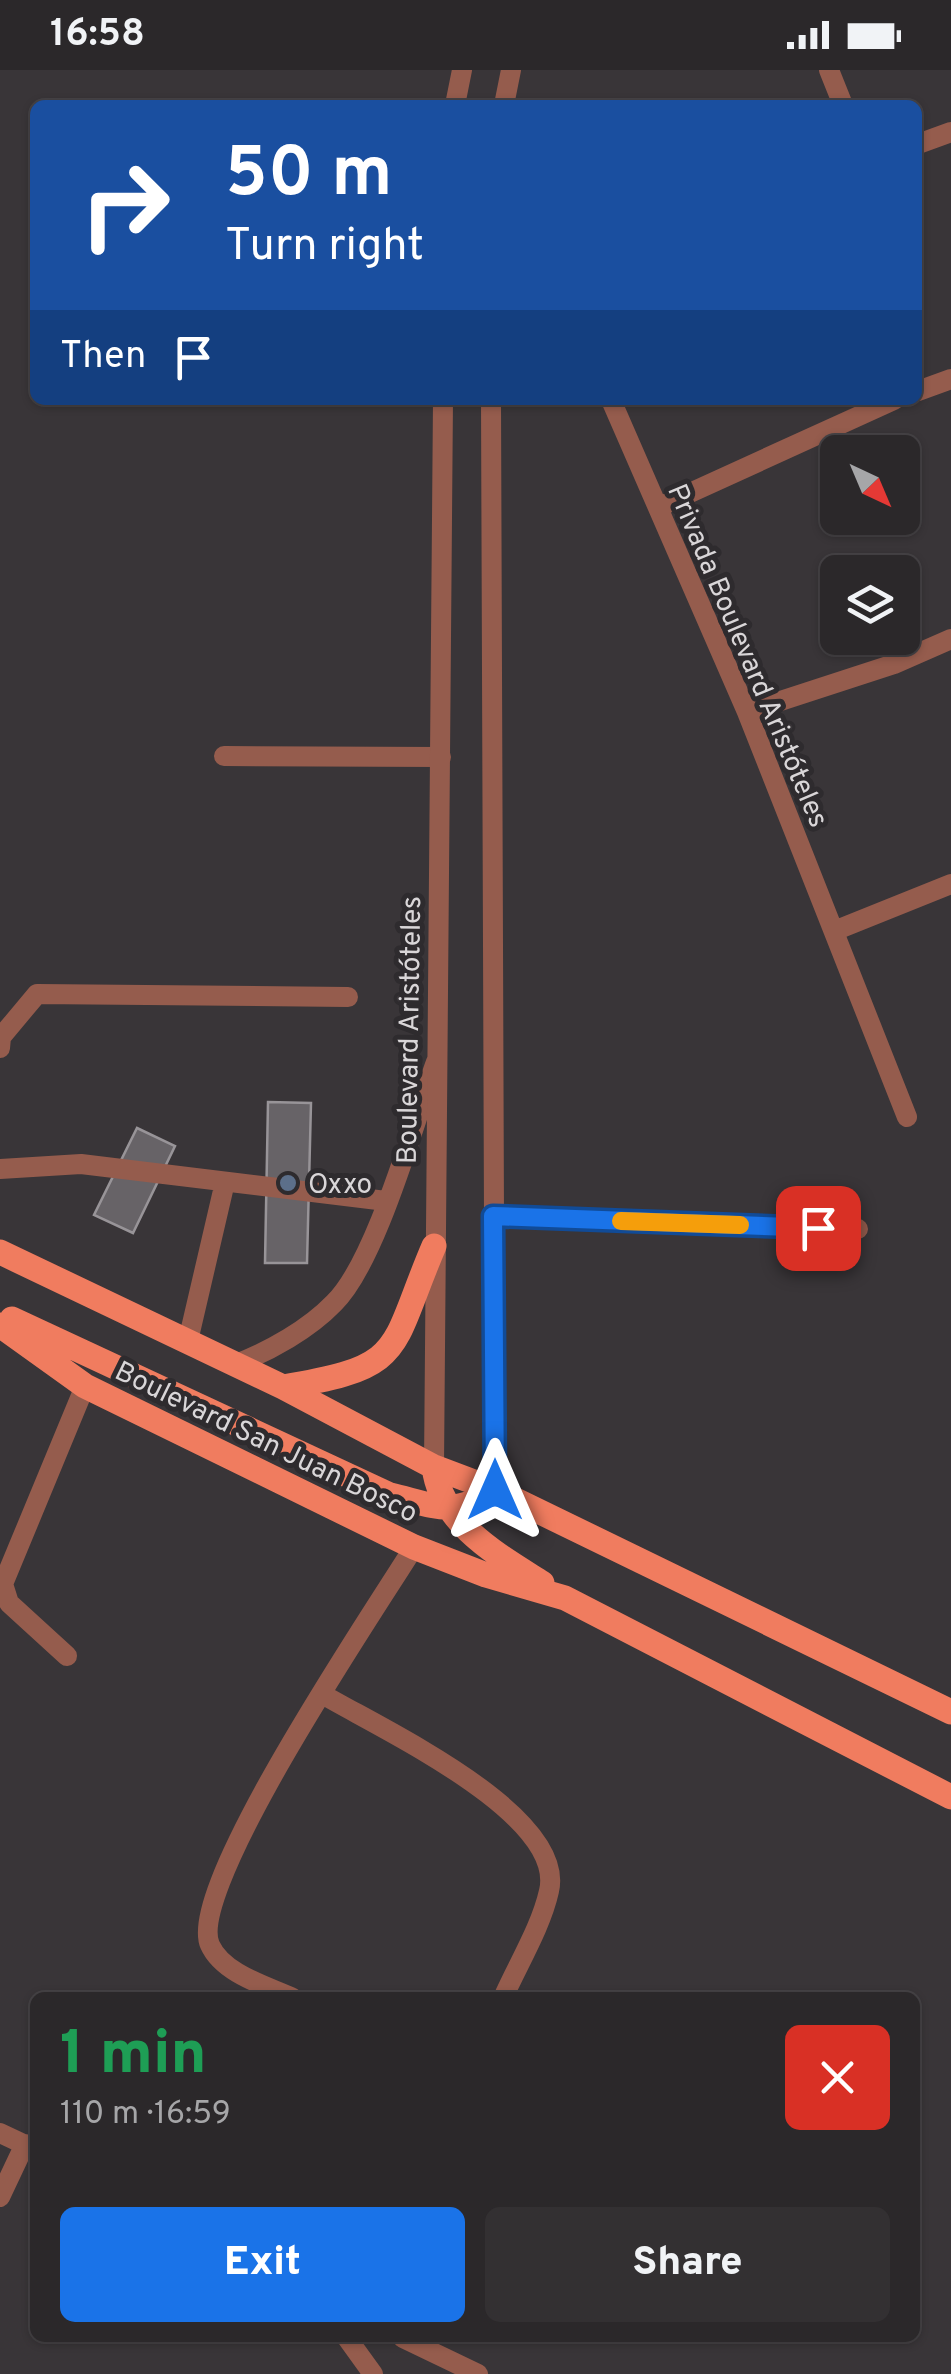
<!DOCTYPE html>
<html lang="en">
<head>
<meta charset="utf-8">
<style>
	body { margin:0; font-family:Overpass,sans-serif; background:#333032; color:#f1f3f6; height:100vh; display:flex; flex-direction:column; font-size:38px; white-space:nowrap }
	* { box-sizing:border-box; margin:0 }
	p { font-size:32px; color:#a6a6a8 }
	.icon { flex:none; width:55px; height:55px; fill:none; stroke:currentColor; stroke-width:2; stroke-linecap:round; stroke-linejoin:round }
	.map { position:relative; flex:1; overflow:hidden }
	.side { position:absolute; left:30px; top:1922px; width:890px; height:350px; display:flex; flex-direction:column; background:#2b282a; border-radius:15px; box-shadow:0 2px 8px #0004,0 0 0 2px #474447 }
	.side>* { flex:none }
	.hud { position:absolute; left:30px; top:30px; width:892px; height:305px; border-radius:15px; box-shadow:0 2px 8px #0004,0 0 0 2px #474447; background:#1a4fa0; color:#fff; overflow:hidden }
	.needle { width:65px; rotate:136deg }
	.buttons { position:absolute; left:820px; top:365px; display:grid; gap:20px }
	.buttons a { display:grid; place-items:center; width:100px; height:100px; border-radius:15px; background:#2b282a; box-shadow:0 2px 8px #0004,0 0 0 2px #474447; font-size:50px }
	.pin { position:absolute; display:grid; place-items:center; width:85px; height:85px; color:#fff; margin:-42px; border-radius:20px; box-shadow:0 5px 15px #0006 }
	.me { position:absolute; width:110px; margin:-55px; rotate:0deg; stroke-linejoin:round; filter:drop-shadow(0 0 8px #0008) }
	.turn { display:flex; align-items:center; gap:35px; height:210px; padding:0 30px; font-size:45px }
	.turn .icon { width:130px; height:130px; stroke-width:2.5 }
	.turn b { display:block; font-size:70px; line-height:85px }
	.then { display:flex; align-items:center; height:95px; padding:0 30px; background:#0003; gap:20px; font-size:38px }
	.round { display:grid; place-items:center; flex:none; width:105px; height:105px; border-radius:15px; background:#333032 }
	.summary { display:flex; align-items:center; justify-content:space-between; height:170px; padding:0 30px }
	h1 { font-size:60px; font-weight:800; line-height:75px; color:#1e9e55 }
	.cta { display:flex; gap:20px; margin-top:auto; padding:20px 30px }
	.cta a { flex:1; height:115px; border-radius:15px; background:#1a73e8; color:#fff; font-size:40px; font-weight:800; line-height:115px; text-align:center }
	.cta a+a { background:#333032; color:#f1f3f6 }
	.status { display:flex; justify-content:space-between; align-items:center; height:70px; padding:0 50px; background:#2b282a; direction:ltr }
	.status svg { height:28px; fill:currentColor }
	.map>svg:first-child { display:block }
	.building { fill:#676367; stroke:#989498; stroke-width:2.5 }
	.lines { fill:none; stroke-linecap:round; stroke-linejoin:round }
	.service { stroke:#955c4d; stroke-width:20 }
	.minor { stroke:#955c4d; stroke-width:20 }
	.tertiary { stroke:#955c4d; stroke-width:20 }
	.primary { stroke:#f07c5f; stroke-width:25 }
	.route-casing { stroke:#114b97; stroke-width:25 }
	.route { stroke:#1a73e8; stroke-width:18 }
	.slow { stroke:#f59e0b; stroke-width:18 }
	.service-dot { fill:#5c6f8a; stroke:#2e2b2e; stroke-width:4 }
	.labels { text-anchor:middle; stroke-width:10; stroke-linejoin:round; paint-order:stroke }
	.street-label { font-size:28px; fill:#d9d6d8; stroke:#2e2b2e }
	.poi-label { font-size:28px; fill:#d9d6d8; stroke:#2e2b2e; text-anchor:start }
</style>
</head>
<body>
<div class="status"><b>16:58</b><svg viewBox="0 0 49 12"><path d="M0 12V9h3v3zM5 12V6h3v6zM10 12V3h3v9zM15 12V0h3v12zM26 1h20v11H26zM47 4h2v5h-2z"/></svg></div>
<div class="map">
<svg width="951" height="2304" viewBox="0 0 951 2304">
	<rect width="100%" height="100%" fill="#393538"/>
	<path class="building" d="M268,1032l43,1 -4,160h-42z
		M137,1058l38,18 -42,87 -39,-18z"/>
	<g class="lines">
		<path class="service" d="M224,686l217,1
			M0,978l1,-11 36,-43 311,3
			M0,1099l81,-5 305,37
			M493,1146l365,13
			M188,1271l37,-159
			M236,1294c34,-13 73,-35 98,-61 42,-41 80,-181 102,-241
			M67,1586l-58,-53 -6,-19 82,-198
			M322,1624c57,34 245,120 227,197 -8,36 -31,73 -46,107
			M293,1928c-26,-12 -70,-24 -83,-53 -25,-56 167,-338 204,-398"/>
		<path class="minor" d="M829,0l14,35
			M918,74l33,-12
			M918,321l33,-12
			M611,330l136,312 160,405
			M659,437l235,-107
			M747,642l147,-48 57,-25
			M834,861l117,-47
			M0,2063l34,16
			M0,2127l25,-53
			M347,2268l26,36
			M403,2268l75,36"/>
		<path class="tertiary" d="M455,35l7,-35
			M504,35l7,-35
			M491,330l4,1090
			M434,1397l9,-1067"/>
		<path class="primary" d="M0,1182l283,135 151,80 61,23 456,222
			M12,1249l378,176c46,11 63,23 105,-5
			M0,1255l85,61 329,161 72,28 79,23 386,199
			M283,1317c125,-20 106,-36 151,-141
			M434,1397c7,57 64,88 108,116"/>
	</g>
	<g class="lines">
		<g class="route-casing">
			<path id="route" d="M495,1420l-2,-274 325,12"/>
		</g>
		<use href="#route" class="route"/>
		<path class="slow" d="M621,1151l119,4"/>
	</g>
	<circle class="service-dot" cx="288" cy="1113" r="10"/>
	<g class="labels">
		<g class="street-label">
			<text transform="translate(749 585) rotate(67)" y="10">Privada Boulevard Aristóteles</text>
			<text transform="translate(408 960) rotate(-89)" y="10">Boulevard Aristóteles</text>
			<text transform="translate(267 1371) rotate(26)" y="10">Boulevard San Juan Bosco</text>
		</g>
		<g class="poi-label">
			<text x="308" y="1123">Oxxo</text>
		</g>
	</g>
</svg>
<div class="buttons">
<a><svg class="needle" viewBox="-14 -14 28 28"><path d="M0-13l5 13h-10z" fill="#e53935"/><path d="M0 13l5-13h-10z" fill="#a6a6a8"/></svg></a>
<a><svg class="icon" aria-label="layers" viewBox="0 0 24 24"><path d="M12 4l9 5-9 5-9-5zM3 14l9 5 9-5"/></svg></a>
</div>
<div class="pin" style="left:818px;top:1158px;background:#d93025"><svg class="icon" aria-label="arrive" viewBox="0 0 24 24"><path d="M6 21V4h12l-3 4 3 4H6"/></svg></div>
<svg class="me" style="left:495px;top:1420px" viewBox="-20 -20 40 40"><path d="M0-17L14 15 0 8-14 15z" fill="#1a73e8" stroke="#fff" stroke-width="4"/></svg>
<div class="hud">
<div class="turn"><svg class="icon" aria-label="right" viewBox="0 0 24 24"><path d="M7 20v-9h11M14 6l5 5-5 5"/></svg><div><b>50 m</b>Turn right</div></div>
<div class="then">Then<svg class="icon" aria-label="arrive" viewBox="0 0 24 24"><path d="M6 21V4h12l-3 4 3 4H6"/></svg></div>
</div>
<section class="side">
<div class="summary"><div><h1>1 min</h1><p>110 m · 16:59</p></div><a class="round" style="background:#d93025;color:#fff"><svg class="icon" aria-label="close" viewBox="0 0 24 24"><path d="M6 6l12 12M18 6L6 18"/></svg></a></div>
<div class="cta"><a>Exit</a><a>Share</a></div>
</section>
</div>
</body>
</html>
